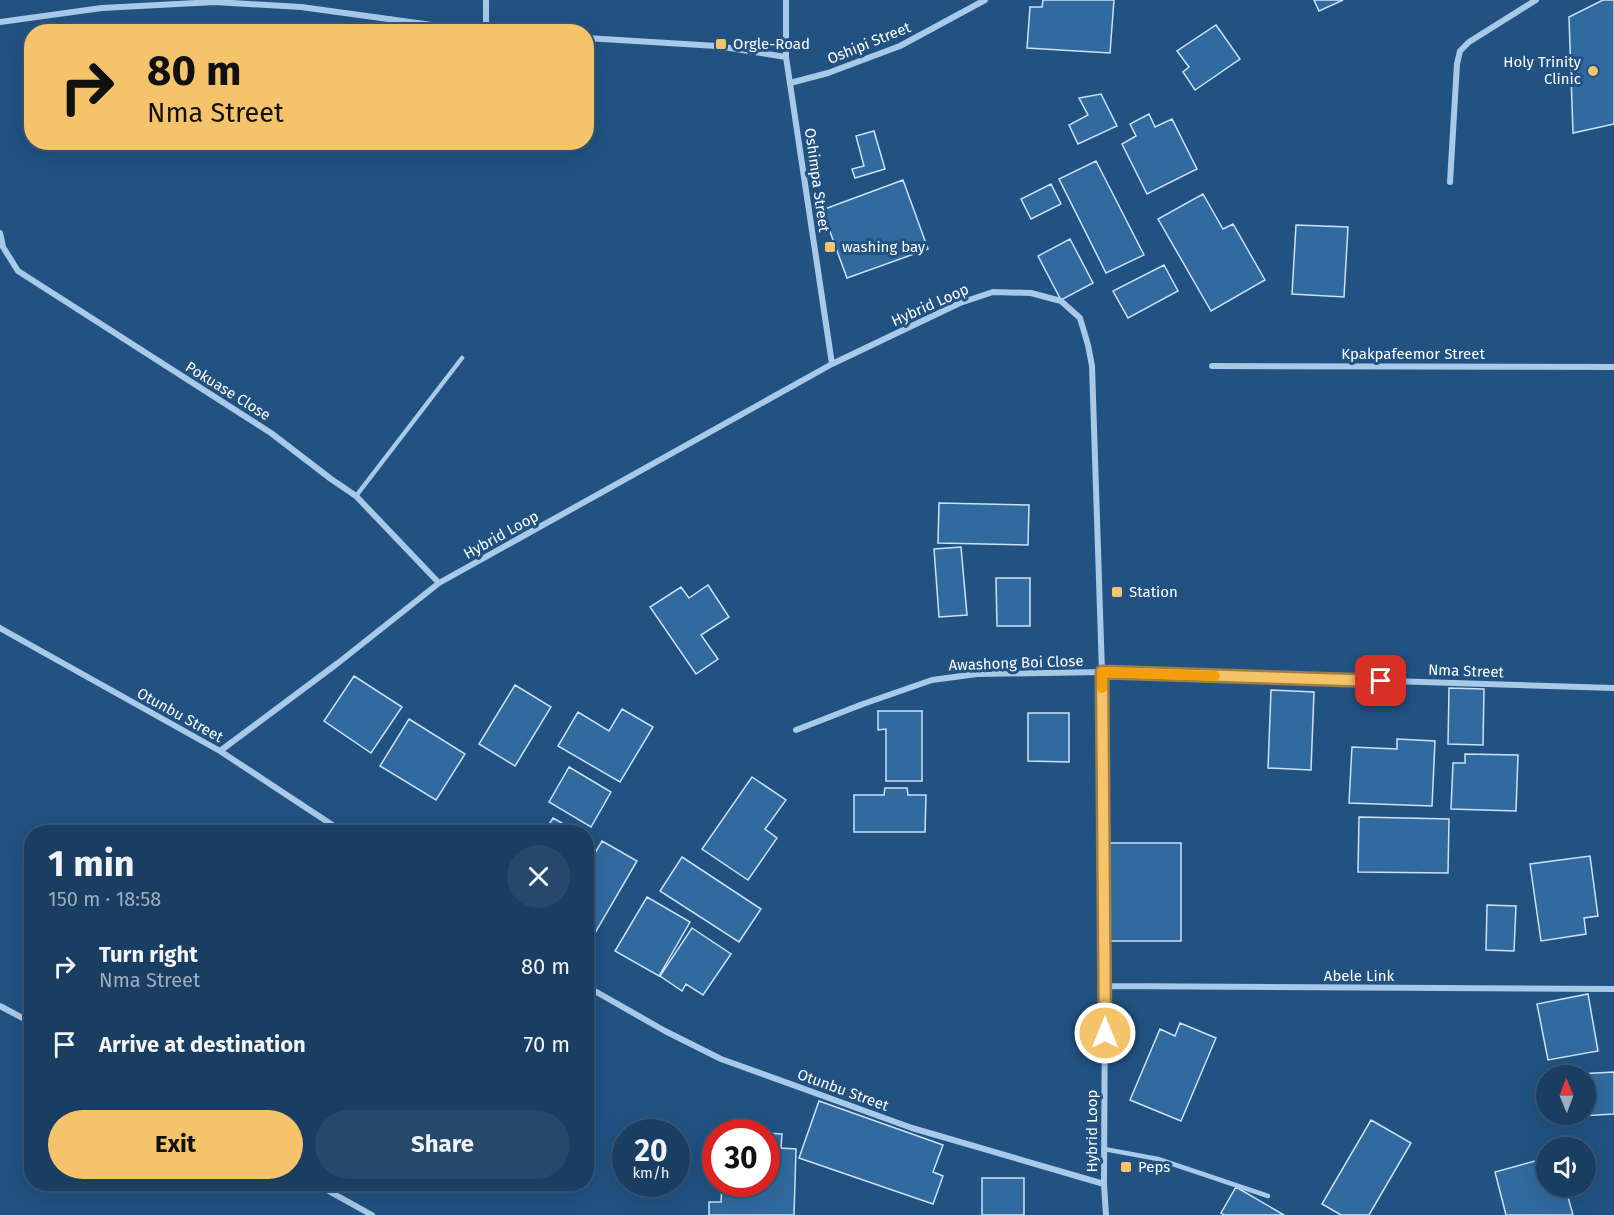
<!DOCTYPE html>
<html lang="en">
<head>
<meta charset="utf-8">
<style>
	body { margin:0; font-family:"Fira Sans",sans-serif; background:#26496b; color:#f1f3f6; height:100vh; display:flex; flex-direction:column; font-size:22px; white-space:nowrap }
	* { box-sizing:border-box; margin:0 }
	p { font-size:20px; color:#9faebe }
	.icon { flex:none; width:33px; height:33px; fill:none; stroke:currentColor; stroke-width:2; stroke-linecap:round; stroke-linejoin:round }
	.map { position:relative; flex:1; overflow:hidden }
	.panel { position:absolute; left:24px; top:825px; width:570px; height:366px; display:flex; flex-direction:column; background:#193e62; border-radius:24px; box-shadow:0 6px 24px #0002,0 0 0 2px #375777 }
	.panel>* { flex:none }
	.banner { position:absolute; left:24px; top:24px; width:570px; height:126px; border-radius:24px; box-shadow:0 6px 24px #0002,0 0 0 2px #375777; background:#f4c36a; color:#111; overflow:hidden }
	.needle { width:39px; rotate:359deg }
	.tools { position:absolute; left:1536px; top:1065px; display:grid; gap:12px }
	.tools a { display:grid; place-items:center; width:60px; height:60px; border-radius:50%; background:#193e62; box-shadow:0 6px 24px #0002,0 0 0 2px #375777; font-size:30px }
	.speed { position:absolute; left:612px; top:1119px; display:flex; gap:12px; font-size:30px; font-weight:700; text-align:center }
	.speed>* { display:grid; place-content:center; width:78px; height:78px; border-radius:50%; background:#193e62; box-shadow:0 6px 24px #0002,0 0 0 2px #375777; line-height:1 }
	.speed small { font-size:15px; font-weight:400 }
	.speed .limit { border:9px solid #d22; background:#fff; color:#111 }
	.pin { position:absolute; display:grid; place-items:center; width:51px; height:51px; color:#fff; margin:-26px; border-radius:12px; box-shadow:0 3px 9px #0006 }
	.me { position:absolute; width:66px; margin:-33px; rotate:0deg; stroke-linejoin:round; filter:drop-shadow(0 0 4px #0008) }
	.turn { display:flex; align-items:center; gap:21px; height:126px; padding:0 24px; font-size:27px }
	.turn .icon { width:78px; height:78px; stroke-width:2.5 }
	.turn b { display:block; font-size:42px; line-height:51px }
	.round { display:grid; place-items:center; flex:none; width:63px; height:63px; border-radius:32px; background:#26496b }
	.summary { display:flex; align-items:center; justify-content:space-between; height:102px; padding:0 24px }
	h1 { font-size:36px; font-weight:700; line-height:45px }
	.primary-button { display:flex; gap:12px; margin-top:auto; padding:12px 24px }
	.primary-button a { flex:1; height:69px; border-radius:36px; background:#f4c36a; color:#111; font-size:24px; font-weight:700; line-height:69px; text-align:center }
	.primary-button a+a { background:#26496b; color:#f1f3f6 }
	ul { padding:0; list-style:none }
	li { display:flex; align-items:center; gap:18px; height:78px; padding:0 24px }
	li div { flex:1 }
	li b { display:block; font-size:22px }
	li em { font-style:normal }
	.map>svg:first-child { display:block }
	.building { fill:#316a9f; stroke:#cce2f6; stroke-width:1.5 }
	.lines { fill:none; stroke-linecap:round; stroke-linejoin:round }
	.lane { stroke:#a8c9e8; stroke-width:4.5 }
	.street { stroke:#a8c9e8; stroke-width:6 }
	.route-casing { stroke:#9f7f45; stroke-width:15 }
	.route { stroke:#f4c36a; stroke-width:10 }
	.slow { stroke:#f59e0b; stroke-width:10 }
	.poi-dot { fill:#f4c36a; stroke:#215282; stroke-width:2 }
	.labels { text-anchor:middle; stroke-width:6; stroke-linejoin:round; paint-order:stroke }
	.street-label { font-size:15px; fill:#fff; stroke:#215282 }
	.poi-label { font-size:15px; fill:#fff; stroke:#215282; text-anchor:start }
</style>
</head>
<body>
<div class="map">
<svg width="1614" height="1215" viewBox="0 0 1614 1215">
	<rect width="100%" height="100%" fill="#215282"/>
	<path class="building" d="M1043,0h71l-4,53 -83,-5 3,-41h12z
		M1314,0h29l-24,11z
		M1603,0h11v124l-41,9 -4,-116z
		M1216,25l24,34 -45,31 -12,-18 6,-5 -12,-16z
		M1101,94l16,32 -39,18 -9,-19 19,-10 -9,-17z
		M1149,114l6,13 17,-8 25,50 -50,25 -25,-50 14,-8 -6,-12z
		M874,131l11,38 -30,9 -3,-9 12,-3 -8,-30z
		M1096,161l48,94 -38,18 -47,-94z
		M903,180l25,69 -81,29 -25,-68z
		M1051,184l10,20 -30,15 -10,-20z
		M1203,194l20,35 10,-5 32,56 -54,31 -53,-92z
		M1296,225l52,2 -4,70 -52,-3z
		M1070,239l23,44 -32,17 -23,-44z
		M1164,265l14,26 -50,27 -15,-27z
		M939,503l90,2 -1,40 -90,-2z
		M961,547l6,68 -28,2 -5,-68z
		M996,578h34v48h-33z
		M708,585l21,32 -28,18 17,24 -22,15 -46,-67 31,-20 8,11z
		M354,676l48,31 -31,46 -47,-32z
		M515,685l36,22 -36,59 -36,-22z
		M1449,688l35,1 -1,56 -35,-1z
		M1271,690l43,2 -3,78 -43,-2z
		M622,709l31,18 -33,55 -62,-36 20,-34 31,19z
		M878,711h44v70h-36v-52l-8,1z
		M1028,713h41v49l-41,-1z
		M409,719l56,35 -29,46 -56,-34z
		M1397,739l38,2 -3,65 -83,-3 3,-56 45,2z
		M1465,754l53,1 -2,56 -65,-2 2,-46h12z
		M569,767l42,25 -20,35 -42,-25z
		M752,777l34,23 -21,29 12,9 -29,42 -46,-31z
		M885,788h22l1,7h18l-1,37h-71v-37h30z
		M1359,817l90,2 -1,54 -90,-1z
		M553,818l25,14h-34z
		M586,837l7,4 -7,10z
		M602,841l35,20 -42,72 -9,-5v-60z
		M1099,843h82v98h-82z
		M1590,856l8,60 -14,2 2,16 -45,7 -11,-77z
		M682,857l79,52 -22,33 -79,-51z
		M647,897l43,25 -31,54 -44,-25z
		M1487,905l29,1 -2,45 -28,-1z
		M692,928l39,26 -28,41 -17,-11 -4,7 -22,-15z
		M1588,994l10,57 -50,9 -11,-56z
		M1180,1023l36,15 -35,83 -51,-21 30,-71 15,7z
		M1614,1072v42l-34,2 6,-2v-38h-8v-2z
		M819,1101l124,44 -10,27 10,4 -10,28 -134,-46z
		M1371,1120l40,23 -42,72h-28l-19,-11z
		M766,1133l16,1 -1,14 15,1 -2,66h-85v-13h12l1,-18h44z
		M1546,1158v28h19l8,29h-67l-11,-43z
		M982,1178h42v37h-42z
		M1236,1187l48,28h-60l-3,-2z"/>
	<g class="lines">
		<path class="lane" d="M356,496l106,-138
			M1104,1149l54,10 110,37"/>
		<path class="street" d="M486,0v32
			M786,0v57l46,307
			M0,22l102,-14 113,-6 86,5 182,25
			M586,38l131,8 69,11
			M790,83l38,-10 72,-27 85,-46
			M1450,182l7,-118 3,-13 9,-9 67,-42
			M0,233l3,14 15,24 253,162 60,46 25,17 83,87
			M1212,366l402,1
			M0,628l220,123 123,81
			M796,730l67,-26 69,-24 45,-6 125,-2 512,16
			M220,751l118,-88 101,-80 393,-219 128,-61 33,-11 38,1 30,8 19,17 8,27 4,21 10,306 3,314 -1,198 2,31
			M586,986l79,45 56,28 191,69 192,56
			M1105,986l509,3
			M0,1006l32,17
			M316,1184l56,31"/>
	</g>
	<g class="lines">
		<g class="route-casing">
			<path id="route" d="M1105,1033l-3,-361 279,9"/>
		</g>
		<use href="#route" class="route"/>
		<path class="slow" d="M1102,688v-16l113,4"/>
	</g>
	<g class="poi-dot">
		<rect x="715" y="38" width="12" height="12" rx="3"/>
		<circle cx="1593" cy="71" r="6"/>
		<rect x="824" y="241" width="12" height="12" rx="3"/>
		<rect x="1111" y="586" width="12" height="12" rx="3"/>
		<rect x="1120" y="1161" width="12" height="12" rx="3"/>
	</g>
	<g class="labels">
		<g class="street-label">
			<text transform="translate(869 43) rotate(-22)" y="5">Oshipi Street</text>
			<text transform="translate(817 180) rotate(82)" y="5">Oshimpa Street</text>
			<text transform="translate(930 305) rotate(-24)" y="5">Hybrid Loop</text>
			<text x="1413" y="359">Kpakpafeemor Street</text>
			<text transform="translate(228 391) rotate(32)" y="5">Pokuase Close</text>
			<text transform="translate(501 535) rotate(-29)" y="5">Hybrid Loop</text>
			<text transform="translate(1016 663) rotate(-2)" y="5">Awashong Boi Close</text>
			<text transform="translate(1466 671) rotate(2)" y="5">Nma Street</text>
			<text transform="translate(180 715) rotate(29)" y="5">Otunbu Street</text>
			<text x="1359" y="981">Abele Link</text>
			<text transform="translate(843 1090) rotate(20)" y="5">Otunbu Street</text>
			<text transform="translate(1092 1131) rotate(-90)" y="5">Hybrid Loop</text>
		</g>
		<g class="poi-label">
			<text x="733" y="49">Orgle-Road</text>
			<text x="1581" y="67" text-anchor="end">Holy Trinity<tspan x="1581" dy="17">Clinic</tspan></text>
			<text x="842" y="252">washing bay</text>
			<text x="1129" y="597">Station</text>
			<text x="1138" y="1172">Peps</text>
		</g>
	</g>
</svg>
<div class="tools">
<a><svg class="needle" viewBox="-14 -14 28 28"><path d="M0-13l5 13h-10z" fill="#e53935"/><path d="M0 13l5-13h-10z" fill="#9faebe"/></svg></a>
<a><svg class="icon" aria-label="sound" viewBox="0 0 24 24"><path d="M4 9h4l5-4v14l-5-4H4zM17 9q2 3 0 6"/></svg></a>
</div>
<div class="speed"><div>20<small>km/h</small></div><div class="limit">30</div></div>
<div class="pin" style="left:1381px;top:681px;background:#d93025"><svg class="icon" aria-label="arrive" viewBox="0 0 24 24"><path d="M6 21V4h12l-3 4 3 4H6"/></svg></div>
<svg class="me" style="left:1105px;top:1033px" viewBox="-20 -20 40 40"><circle r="17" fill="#f4c36a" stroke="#fff" stroke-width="3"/><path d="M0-11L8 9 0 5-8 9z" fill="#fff"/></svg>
<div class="banner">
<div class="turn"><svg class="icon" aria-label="right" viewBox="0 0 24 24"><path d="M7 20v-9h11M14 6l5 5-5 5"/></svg><div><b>80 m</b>Nma Street</div></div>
</div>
<section class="panel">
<div class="summary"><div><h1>1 min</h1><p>150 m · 18:58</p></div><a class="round"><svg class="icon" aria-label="close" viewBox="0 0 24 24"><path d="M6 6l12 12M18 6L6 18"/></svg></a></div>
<ul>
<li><svg class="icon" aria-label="right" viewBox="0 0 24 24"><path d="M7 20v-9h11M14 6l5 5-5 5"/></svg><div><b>Turn right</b><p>Nma Street</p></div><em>80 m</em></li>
<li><svg class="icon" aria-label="arrive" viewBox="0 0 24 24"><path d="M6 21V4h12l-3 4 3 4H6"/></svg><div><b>Arrive at destination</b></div><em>70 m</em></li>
</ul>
<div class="primary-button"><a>Exit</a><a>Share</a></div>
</section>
</div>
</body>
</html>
